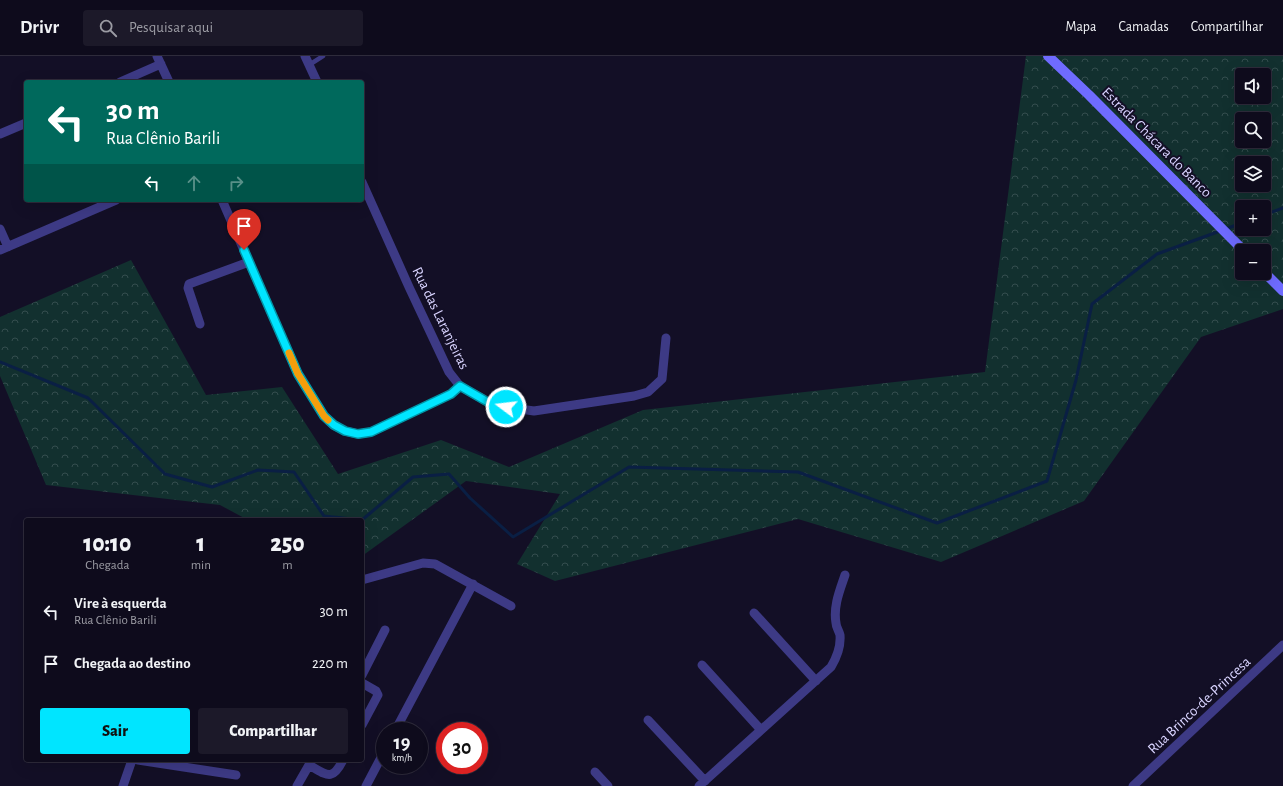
<!DOCTYPE html>
<html lang="pt">
<head>
<meta charset="utf-8">
<style>
	body { margin:0; font-family:"Alegreya Sans",sans-serif; background:#1c1929; color:#f1f3f6; height:100vh; display:flex; flex-direction:column; font-size:15px; white-space:nowrap }
	* { box-sizing:border-box; margin:0 }
	p { font-size:13px; color:#9b9ba3 }
	.icon { flex:none; width:22px; height:22px; fill:none; stroke:currentColor; stroke-width:2; stroke-linecap:round; stroke-linejoin:round }
	.map { position:relative; flex:1; overflow:hidden }
	.sheet { position:absolute; left:24px; top:462px; width:340px; height:244px; display:flex; flex-direction:column; background:#0e0b1c; border-radius:4px; box-shadow:0 4px 16px #0002,0 0 0 1px #2e2b3b }
	.sheet>* { flex:none }
	.guide { position:absolute; left:24px; top:24px; width:340px; height:122px; border-radius:4px; box-shadow:0 4px 16px #0002,0 0 0 1px #2e2b3b; background:#00695c; color:#fff; overflow:hidden }
	.tools { position:absolute; left:1235px; top:12px; display:grid; gap:8px }
	.tools a { display:grid; place-items:center; width:36px; height:36px; border-radius:4px; background:#0e0b1c; box-shadow:0 4px 16px #0002,0 0 0 1px #2e2b3b; font-size:20px }
	.speed { position:absolute; left:376px; top:666px; display:flex; gap:8px; font-size:20px; font-weight:700; text-align:center }
	.speed>* { display:grid; place-content:center; width:52px; height:52px; border-radius:50%; background:#0e0b1c; box-shadow:0 4px 16px #0002,0 0 0 1px #2e2b3b; line-height:1 }
	.speed small { font-size:10px; font-weight:400 }
	.speed .limit { border:6px solid #d22; background:#fff; color:#111 }
	.pin { position:absolute; display:grid; place-items:center; width:34px; height:34px; color:#fff; margin:-41px -17px; border-radius:50% 50% 50% 0; rotate:-45deg; box-shadow:0 0 4px #0007 }
	.pin .icon { rotate:45deg }
	.me { position:absolute; width:44px; margin:-22px; rotate:285deg; stroke-linejoin:round; filter:drop-shadow(0 0 3px #0008) }
	.turn { display:flex; align-items:center; gap:14px; height:84px; padding:0 16px; font-size:18px }
	.turn .icon { width:52px; height:52px; stroke-width:2.5 }
	.turn b { display:block; font-size:28px; line-height:34px }
	.lanes { display:flex; align-items:center; height:38px; padding:0 16px; background:#0003; justify-content:center; gap:20px; direction:ltr }
	.lanes .off { opacity:.35 }
	.eta { display:flex; justify-content:space-evenly; align-items:center; height:68px; text-align:center }
	.eta b { font-size:24px; font-weight:800; line-height:28px }
	.cta { display:flex; gap:8px; margin-top:auto; padding:8px 16px }
	.cta a { flex:1; height:46px; border-radius:4px; background:#00e5ff; color:#111; font-size:16px; font-weight:800; line-height:46px; text-align:center }
	.cta a+a { background:#1c1929; color:#f1f3f6 }
	ul { padding:0; list-style:none }
	li { display:flex; align-items:center; gap:12px; height:52px; padding:0 16px }
	li div { flex:1 }
	li b { display:block; font-size:15px }
	li em { font-style:normal }
	header { display:flex; align-items:center; gap:24px; box-sizing:border-box; height:56px; padding:0 20px; background:#0e0b1c; border-bottom:1px solid #2e2b3b }
	header strong { font-size:19px }
	nav { display:flex; gap:22px; margin-inline-start:auto; font-size:14px }
	.search { width:280px; height:36px; background:#1c1929; display:flex; align-items:center; gap:10px; box-sizing:border-box; padding:0 14px; border-radius:4px; color:#9b9ba3; font-size:15px }
	.map>svg:first-child { display:block }
	.forest { fill:url(#forest-crowns); fill-rule:evenodd }
	.lines { fill:none; stroke-linecap:round; stroke-linejoin:round }
	.stream { stroke:#0a1f44; stroke-width:3 }
	.lane { stroke:#3d3a85; stroke-width:4.5 }
	.street { stroke:#3d3a85; stroke-width:9 }
	.secondary { stroke:#6f6bff; stroke-width:10 }
	.route-casing { stroke:#0095a6; stroke-width:10 }
	.route { stroke:#00e5ff; stroke-width:7 }
	.slow { stroke:#f59e0b; stroke-width:7 }
	.labels { text-anchor:middle; stroke-width:4; stroke-linejoin:round; paint-order:stroke }
	.street-label { font-size:15px; fill:#d9d4ff; stroke:#130f26 }
</style>
</head>
<body>
<header>
<strong>Drivr</strong>
<div class="search"><svg class="icon" aria-label="search" viewBox="0 0 24 24"><circle cx="10" cy="10" r="6"/><path d="M15 15l6 6"/></svg>Pesquisar aqui</div>
<nav><a>Mapa</a><a>Camadas</a><a>Compartilhar</a></nav>
</header>
<div class="map">
<svg width="1283" height="730" viewBox="0 0 1283 730">
	<defs>
		<pattern id="forest-crowns" width="20" height="18" patternUnits="userSpaceOnUse"><rect width="20" height="18" fill="#12302f"/><path d="M2 6a3 3 0 1 1 6 0M12 15a3 3 0 1 1 6 0" fill="none" stroke="#344d4e"/></pattern>
	</defs>
	<rect width="100%" height="100%" fill="#130f26"/>
	<path class="forest" d="M1026,0h257v253l-82,28 -117,164 -143,61 -143,-43 -243,62 -38,-17 43,-70 -94,-13 -104,75v-36h-114l-28,-15 -174,-20 -46,-109v-59l131,-57 75,135 76,-8 56,87 103,-34 68,27 134,-57 342,-38zM1242,19h22v22h-22zM1242,63h22v22h-22zM1242,107h22v22h-22zM1242,151h22v22h-22zM1242,195h22v22h-22z"/>
	<g class="lines">
		<path class="stream" d="M1264,159l19,-7
			M0,306l88,36 77,76 47,13 46,-17 36,2 30,44 37,4
			M362,464l51,-43 36,-3 21,24 43,39 116,-70 169,5 139,51 110,-42 29,-101 16,-76 65,-50 85,-31"/>
		<path class="lane" d="M309,9l14,-9"/>
		<path class="street" d="M157,0l12,26
			M305,0l12,26
			M120,26l41,-18
			M0,78l26,-11
			M362,126l47,105 40,85 11,14 33,19 41,6 100,-15 14,-4 14,-13 4,-41
			M222,144l76,174 26,42 9,9 12,6 13,3 13,-2 80,-38 9,-8
			M0,173l8,18
			M0,194l116,-50
			M200,268l-12,-36 1,-4 60,-22
			M362,524l61,-17 12,1 76,42
			M754,557l62,68
			M702,609l59,65
			M362,619l23,-45
			M362,627l14,8 2,4 -16,30
			M648,664l57,61
			M395,675l78,-147
			M138,704l98,15
			M595,716l13,14
			M123,730l9,-26
			M297,730l12,-21c18,10 23,17 34,-5
			M366,730l19,-36
			M699,730l132,-119c6,-10 10,-20 9,-32 -1,-4 -4,-8 -4,-12 -3,-17 4,-33 9,-48
			M1133,730l150,-141"/>
		<path class="secondary" d="M1048,0l41,39 155,156
			M1264,216l19,19"/>
	</g>
	<g class="lines">
		<g class="route-casing">
			<path id="route" d="M244,194l54,124 26,42 10,9 11,6 13,3 13,-2 80,-38 9,-8 33,19 13,2"/>
		</g>
		<use href="#route" class="route"/>
		<path class="slow" d="M289,297l9,21 26,42 4,4"/>
	</g>
	<g class="labels">
		<g class="street-label">
			<text transform="translate(1157 86) rotate(45)" y="5">Estrada Chácara do Banco</text>
			<text transform="translate(441 262) rotate(64)" y="5">Rua das Laranjeiras</text>
			<text transform="translate(1199 649) rotate(-43)" y="5">Rua Brinco-de-Princesa</text>
		</g>
	</g>
</svg>
<div class="tools">
<a><svg class="icon" aria-label="sound" viewBox="0 0 24 24"><path d="M4 9h4l5-4v14l-5-4H4zM17 9q2 3 0 6"/></svg></a>
<a><svg class="icon" aria-label="search" viewBox="0 0 24 24"><circle cx="10" cy="10" r="6"/><path d="M15 15l6 6"/></svg></a>
<a><svg class="icon" aria-label="layers" viewBox="0 0 24 24"><path d="M12 4l9 5-9 5-9-5zM3 14l9 5 9-5"/></svg></a>
<a>+</a>
<a>−</a>
</div>
<div class="speed"><div>19<small>km/h</small></div><div class="limit">30</div></div>
<div class="pin" style="left:244px;top:194px;background:#d93025"><svg class="icon" aria-label="arrive" viewBox="0 0 24 24"><path d="M6 21V4h12l-3 4 3 4H6"/></svg></div>
<svg class="me" style="left:506px;top:351px" viewBox="-20 -20 40 40"><circle r="17" fill="#00e5ff" stroke="#fff" stroke-width="3"/><path d="M0-11L8 9 0 5-8 9z" fill="#fff"/></svg>
<div class="guide">
<div class="turn"><svg class="icon" aria-label="left" viewBox="0 0 24 24"><path d="M17 20v-9H6M10 6l-5 5 5 5"/></svg><div><b>30 m</b>Rua Clênio Barili</div></div>
<div class="lanes"><svg class="icon" aria-label="left" viewBox="0 0 24 24"><path d="M17 20v-9H6M10 6l-5 5 5 5"/></svg><svg class="icon off" aria-label="ahead" viewBox="0 0 24 24"><path d="M12 20V5M6 11l6-6 6 6"/></svg><svg class="icon off" aria-label="right" viewBox="0 0 24 24"><path d="M7 20v-9h11M14 6l5 5-5 5"/></svg></div>
</div>
<section class="sheet">
<div class="eta">
<div><b>10:10</b><p>Chegada</p></div>
<div><b>1</b><p>min</p></div>
<div><b>250</b><p>m</p></div>
</div>
<ul>
<li><svg class="icon" aria-label="left" viewBox="0 0 24 24"><path d="M17 20v-9H6M10 6l-5 5 5 5"/></svg><div><b>Vire à esquerda</b><p>Rua Clênio Barili</p></div><em>30 m</em></li>
<li><svg class="icon" aria-label="arrive" viewBox="0 0 24 24"><path d="M6 21V4h12l-3 4 3 4H6"/></svg><div><b>Chegada ao destino</b></div><em>220 m</em></li>
</ul>
<div class="cta"><a>Sair</a><a>Compartilhar</a></div>
</section>
</div>
</body>
</html>
